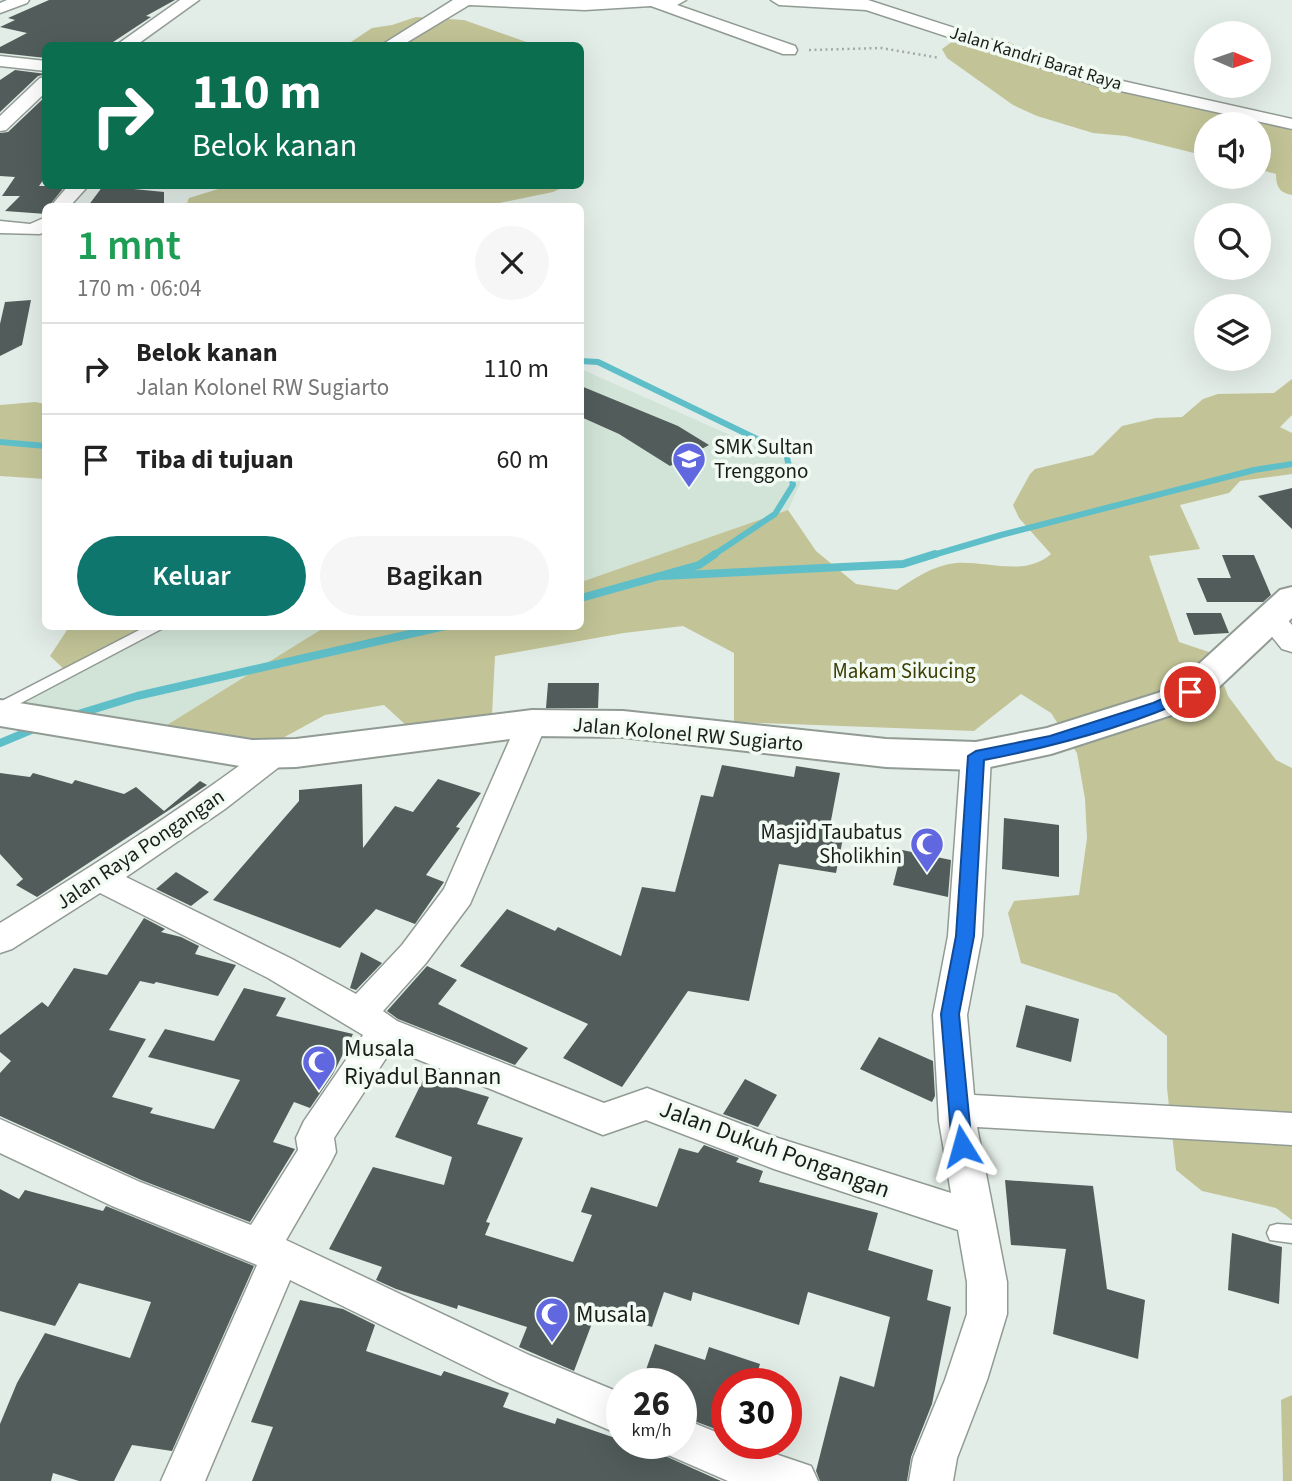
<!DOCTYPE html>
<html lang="id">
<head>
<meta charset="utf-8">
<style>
	body { margin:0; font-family:"Source Sans 3",sans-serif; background:#f6f6f6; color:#222; height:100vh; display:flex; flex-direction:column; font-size:26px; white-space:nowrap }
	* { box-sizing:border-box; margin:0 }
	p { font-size:23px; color:#767676 }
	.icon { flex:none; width:38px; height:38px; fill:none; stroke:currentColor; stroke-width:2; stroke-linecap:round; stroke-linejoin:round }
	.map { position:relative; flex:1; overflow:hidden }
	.details { position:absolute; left:42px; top:203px; width:542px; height:427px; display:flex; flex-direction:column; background:#fff; border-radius:10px; box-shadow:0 7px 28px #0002 }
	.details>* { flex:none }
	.hud { position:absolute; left:42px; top:42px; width:542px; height:147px; border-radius:10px; box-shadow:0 7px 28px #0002; background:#0b6e4f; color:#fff; overflow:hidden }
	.needle { width:46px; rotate:92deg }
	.controls { position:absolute; left:1194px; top:21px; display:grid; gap:14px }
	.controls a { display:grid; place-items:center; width:77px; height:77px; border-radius:50%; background:#fff; box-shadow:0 7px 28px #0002; font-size:35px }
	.speed { position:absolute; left:606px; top:1368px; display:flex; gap:14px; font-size:35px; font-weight:700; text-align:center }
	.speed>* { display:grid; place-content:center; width:91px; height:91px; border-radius:50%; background:#fff; box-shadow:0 7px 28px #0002; line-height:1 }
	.speed small { font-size:18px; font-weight:400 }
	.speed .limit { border:10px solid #d22; background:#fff; color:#111 }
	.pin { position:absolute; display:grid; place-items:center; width:60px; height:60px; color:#fff; margin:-30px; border:4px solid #fff; border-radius:50%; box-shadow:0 2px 7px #0007 }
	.me { position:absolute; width:77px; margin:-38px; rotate:352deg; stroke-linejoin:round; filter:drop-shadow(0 0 5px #0008) }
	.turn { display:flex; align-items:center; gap:24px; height:147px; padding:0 35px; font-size:32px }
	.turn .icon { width:91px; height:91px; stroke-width:2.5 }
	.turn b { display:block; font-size:49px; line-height:60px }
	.round { display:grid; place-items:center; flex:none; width:74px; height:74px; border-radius:37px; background:#f6f6f6 }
	.summary { display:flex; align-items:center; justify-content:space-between; height:119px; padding:0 35px }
	h1 { font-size:42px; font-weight:600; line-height:52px; color:#1e9e55 }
	.button { display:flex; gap:14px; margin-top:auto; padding:14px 35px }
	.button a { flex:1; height:80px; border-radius:42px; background:#0f766e; color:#fff; font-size:28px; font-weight:600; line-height:80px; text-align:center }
	.button a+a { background:#f6f6f6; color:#222 }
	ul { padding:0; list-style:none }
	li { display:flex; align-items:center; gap:21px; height:91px; padding:0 35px; border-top:2px solid #e0e0e0 }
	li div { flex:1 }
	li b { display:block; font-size:26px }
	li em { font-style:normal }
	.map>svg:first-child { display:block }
	.built { fill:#d2e4d8 }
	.green { fill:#c2c497 }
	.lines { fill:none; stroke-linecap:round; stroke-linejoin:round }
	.stream-far1 { stroke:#5fbfc9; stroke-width:6 }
	.stream { stroke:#5fbfc9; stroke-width:8 }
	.building { fill:#525d5b }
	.service-casing { stroke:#919b94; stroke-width:3 }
	.minor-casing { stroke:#919b94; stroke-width:3 }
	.secondary-casing { stroke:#919b94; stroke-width:4 }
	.path { stroke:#a2aaa5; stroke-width:2.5; stroke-dasharray:2 3.5; stroke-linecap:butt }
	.service { fill:#fff; fill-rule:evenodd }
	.minor { fill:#fff; fill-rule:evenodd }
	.secondary { fill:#fff; fill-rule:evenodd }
	.route { fill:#1a73e8; stroke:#114b97; stroke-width:2 }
	.labels { text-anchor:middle; stroke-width:7; stroke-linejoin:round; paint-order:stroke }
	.far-street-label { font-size:18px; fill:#1a1e1b; stroke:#f1fbf4 }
	.poi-label { font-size:21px; fill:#1a1e1b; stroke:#f1fbf4; text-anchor:start }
	.park-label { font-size:21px; fill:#3e3d04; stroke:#f1fbf4 }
	.street-label { font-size:21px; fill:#1a1e1b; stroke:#f1fbf4 }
	.near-poi-label { font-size:24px; fill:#1a1e1b; stroke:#f1fbf4; text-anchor:start }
	.near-street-label { font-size:24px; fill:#1a1e1b; stroke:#f1fbf4 }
</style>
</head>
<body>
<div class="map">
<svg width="1292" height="1481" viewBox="0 0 1292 1481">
	<rect width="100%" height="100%" fill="#e3ede7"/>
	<path class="built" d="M581,369l226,100 -19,41 -207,72z
		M159,627h166l-171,106 -144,-27z"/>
	<path class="green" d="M416,17l48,3 71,25 -190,1 27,-18 20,-3z
		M957,38h43l39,19 118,33 135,29v76c-13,-2 -16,-9 -16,-21l-18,-5v-45h-52v32l-80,-20 -33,-3 -56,-17 -24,-11 -66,-47 -5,-9z
		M228,186h338l-13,6 -68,14h-299l3,-8z
		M1292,379v36l-12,12 12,6v41l-52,7 -11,12 -49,12 20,44 -51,7 30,86 33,11 16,43 48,64 16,8v452l-16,-12 -74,-17 -26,-21 -9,-82v-52l-51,-42 -95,-31 -13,-50 6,-12 65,-6 8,-57 -2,-39 -8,-46 -26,-40 -30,-19 -47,37 -240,-9v-69l-51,-27 -59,7 -129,23 -3,59 -84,12 -24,-22 -59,10 -46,25 -125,-7 171,-106 256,-1v-44l207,-72 28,41 40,33 41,6c18,-12 37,-25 59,-27 32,-2 69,14 95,-9l-32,-36 -6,-13 17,-31 5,-5 58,-14 29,-29 34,-8 26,-1 21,-18 15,-5 56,-1z
		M35,402l10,2v75l-45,-3v-71z
		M69,627h90l-90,47 -19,-18z
		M1292,1395v86h-9l-2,-81z"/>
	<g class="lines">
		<path class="stream-far1" d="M581,361l17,1 188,91 7,32 -18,29 -63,42
			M0,442l46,4
			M930,556l71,-21 253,-65 38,-6"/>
		<path class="stream" d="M662,576l241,-12 32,-10
			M581,598l118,-33 16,-11
			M75,715l62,-19 308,-70
			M0,743l36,-15"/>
	</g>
	<path class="building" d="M49,0h126l-29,16 5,1 -44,29h-61v12l-46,-5v-6l27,-14 -27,-6 15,-7 -7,-2z
		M15,70l31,4 -8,2 -38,36v-32z
		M46,96v80l-7,10h26l-16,20h-3v8l-41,-3 15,-15h-18l13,-19 -15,-1v-43l8,-1z
		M103,186l61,6v14h-76z
		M31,300l-9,45 -22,11v-32l5,-22z
		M581,386l97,40 31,19 -39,21 -51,-32 -38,-17z
		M1292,488v41l-34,-33z
		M1222,555h32l17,40 -8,7h-56l-10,-24h34z
		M1186,613h35l8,20 -35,2z
		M548,683h51l-1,25h-52z
		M722,765l72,12 2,-11 44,7 -11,58 15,2 -8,40 -57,-9 -30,137 -61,-10 -66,96 -59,-29 25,-34 -128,-58 47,-57 48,22 3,-4 63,29 21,-69 33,5 26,-97 12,2z
		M0,773l30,4 3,-4 39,11 3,-4 49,14 12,-7 28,24 36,-30 7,4 -170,112 -21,-12 7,-6 -23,-25z
		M438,779l43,14 -25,34 4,1 -34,47 18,7 -29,42 -39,-15 -36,39 -127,-48 86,-99v-11l63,-6 1,64 32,-42 18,6z
		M1004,818l55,7v52l-57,-8z
		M902,850l49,10 -3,37 -55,-12z
		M176,872l33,20 -18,14 -35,-17z
		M144,918l21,11 -4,3 20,5 18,9 -4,8 41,11 -18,31 -62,-14 -2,2 -14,-3 -31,49 37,9 -34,58 41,11 -3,5 64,16 26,-49 -92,-23 17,-28 49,12 30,-53 42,10 -10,18 77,18 -20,40 -23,34 -16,-6 -21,40 22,7 -45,73 -109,-42 -141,-64v-43l11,-12 -11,-9v-17l42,-33 6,5 26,-39 33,7z
		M361,952l21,11 -26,27 -6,-2z
		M427,966l30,14 -19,24 90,44 -13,17 -117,-46 -11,-8z
		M1026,1005l53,14 -8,43 -55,-15z
		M879,1037l54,24 2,35 -3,6 -72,-33z
		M424,1078l65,19 -12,27 46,14 -37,84 4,1 -5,12 88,27 19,-47 -11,-3 10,-25 66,20 22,-59 19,5 6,-8 35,13 -3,4 27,9 -4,11 119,31 -10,37 65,20 -6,30 24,7 -19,97 -21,53 -4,24h-87l-4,-10 24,-95 34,11 16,-70 -82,-25 -9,33 -106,-33 -2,9 -27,-9 -12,35 -55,-17 -23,61 -55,-24 8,-20 -69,-22 -1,4 -61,-20 -20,-9 6,-13 -53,-18 44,-82 71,18 8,-28 -57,-20z
		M745,1079l32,16 -19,32 -35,-13z
		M1005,1180l88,6 14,103 38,11 -7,59 -85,-25 13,-85 -55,-4z
		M0,1189l19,10 6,-9 78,21 3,-5 148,60 -82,185 -40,-6 -18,36h-35l-26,-8 -2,8h-51v-57l17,-41 28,-50 85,25 21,-56 -72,-19 -24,43 -55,-15z
		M1232,1233l50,14 -3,57 -51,-14z
		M300,1300l43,9 32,16 -9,26 75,25 3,-5 65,22 -6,14 52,17 2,-6 64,22v4h11l31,11 58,26h-469l21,-54 -22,-5z
		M655,1344l50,16 4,-13 51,17 -6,20h-28v49l-45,-17v-32h-40z"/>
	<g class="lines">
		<g class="service-casing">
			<path id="service" d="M147,626h20l-167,88v-12z
				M1277,1224l15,1v18l-22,-3 -3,-7 3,-7z"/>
		</g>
		<g class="minor-casing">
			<path id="minor" d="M7,0h22l-2,3 -27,10v-10z
				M180,0h19l-64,46h-20z
				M453,0h233l-9,5 118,41 2,4 -2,4h-12l-132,-48 -66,4 -116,-5 -68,41h-21z
				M771,0h97l241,78 183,41v10l-194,-43 -232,-76 -87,-5z
				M0,56l46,5v10l-46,-5z
				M46,77v15l-40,38 -6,1v-15l40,-38z
				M68,186h20l-18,20h-19z
				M46,217v14l-6,3 -40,-1v-12l30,3z
				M1270,608l10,3 12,14v27l-10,-3 -26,-32 4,-6z
				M532,713l10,3 5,7 -77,181 -44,59 -43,48 14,10 207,82 43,-15 131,50 173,55 -12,-72 -6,-106 15,-79 13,-180 4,-7 11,-4 11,4 4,7 -9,180 -15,79 7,80 318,18v32l-315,-18 30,155v32l-20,66 -30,78 -4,23h-44l4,-23 32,-78 22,-66v-32l-9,-52 -184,-61 -128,-49 -43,15 -211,-86 -58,89 2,14 -6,12 -44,76 243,115 92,38v42l-122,-52 -209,-103 -85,201h-44l96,-216 -145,-59 -112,-53v-34l140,63 111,43 47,-75 -2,-12 8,-17 59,-86 -95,-57 -168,-85 -88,56 -12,4v-30c91,-56 181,-113 266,-177l11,-3 11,3 4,7 -4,7 -63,49 -99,68 166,82 64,35 46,-49 42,-56 73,-166 5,-7z
				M681,1418l45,18v8h20l65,22 7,15h-90l-62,-27 -5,-10h20z"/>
		</g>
		<g class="secondary-casing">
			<path id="secondary" d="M1292,587v31l-89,84 -19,9 -133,43 -75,16 -90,-3 -263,-30 -91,-1 -236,31 -44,1 -252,-42v-26l252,40 44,-1 236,-29 91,1 263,28 90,3 71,-14 111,-35 19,-9 103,-94z"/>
		</g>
		<path class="path" d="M809,50l72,-2 59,10"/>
		<use href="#service" class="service"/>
		<use href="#minor" class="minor"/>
		<use href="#secondary" class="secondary"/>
	</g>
	<path class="route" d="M1190,687l7,5 -2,4c-67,31 -139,50 -211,64l-10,176 -15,78 13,132 -3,6 -7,2 -7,-2 -3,-6 -11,-132 15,-78 12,-180 8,-5 74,-15 103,-33z"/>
	<defs>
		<g id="school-pin" transform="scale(1.75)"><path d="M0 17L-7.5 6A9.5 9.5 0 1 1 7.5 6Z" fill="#6167df" stroke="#f1fbf4"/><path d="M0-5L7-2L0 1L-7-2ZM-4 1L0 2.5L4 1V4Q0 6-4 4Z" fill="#fff"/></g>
		<g id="mosque-pin" transform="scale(1.75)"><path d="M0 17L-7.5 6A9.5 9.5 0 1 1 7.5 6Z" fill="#6167df" stroke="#f1fbf4"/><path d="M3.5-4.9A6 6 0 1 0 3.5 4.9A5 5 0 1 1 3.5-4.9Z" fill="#fff"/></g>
	</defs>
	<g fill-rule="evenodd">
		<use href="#school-pin" x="689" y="459"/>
		<use href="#mosque-pin" x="927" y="844"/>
		<use href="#mosque-pin" x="319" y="1062"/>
		<use href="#mosque-pin" x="552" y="1314"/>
	</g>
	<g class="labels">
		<g class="far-street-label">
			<text transform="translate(1036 58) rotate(17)" y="6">Jalan Kandri Barat Raya</text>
		</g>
		<g class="poi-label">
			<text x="714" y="454">SMK Sultan<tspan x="714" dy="24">Trenggono</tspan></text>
			<text x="902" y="839" text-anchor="end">Masjid Taubatus<tspan x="902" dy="24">Sholikhin</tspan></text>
		</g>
		<g class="park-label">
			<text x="904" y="678">Makam Sikucing</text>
		</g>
		<g class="street-label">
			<text transform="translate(688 734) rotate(5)" y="7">Jalan Kolonel RW Sugiarto</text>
			<text transform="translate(140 849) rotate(-34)" y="7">Jalan Raya Pongangan</text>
		</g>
		<g class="near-poi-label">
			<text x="344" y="1056">Musala<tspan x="344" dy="28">Riyadul Bannan</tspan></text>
			<text x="576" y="1322">Musala</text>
		</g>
		<g class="near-street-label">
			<text transform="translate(775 1149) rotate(20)" y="8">Jalan Dukuh Pongangan</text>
		</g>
	</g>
</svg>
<div class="controls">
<a><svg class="needle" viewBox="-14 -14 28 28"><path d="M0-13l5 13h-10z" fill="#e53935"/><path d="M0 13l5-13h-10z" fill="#767676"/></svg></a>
<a><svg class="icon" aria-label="sound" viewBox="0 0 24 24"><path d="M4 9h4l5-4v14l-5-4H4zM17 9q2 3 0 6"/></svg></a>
<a><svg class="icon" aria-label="search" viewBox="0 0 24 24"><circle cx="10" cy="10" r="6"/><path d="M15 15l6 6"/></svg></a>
<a><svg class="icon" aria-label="layers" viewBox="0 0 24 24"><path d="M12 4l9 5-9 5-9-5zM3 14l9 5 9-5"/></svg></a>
</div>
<div class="speed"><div>26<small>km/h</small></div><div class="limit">30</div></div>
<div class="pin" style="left:1190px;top:692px;background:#d93025"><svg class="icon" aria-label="arrive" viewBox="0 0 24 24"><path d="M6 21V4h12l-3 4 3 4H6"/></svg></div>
<svg class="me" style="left:962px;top:1146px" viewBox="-20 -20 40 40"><path d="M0-17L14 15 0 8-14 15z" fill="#1a73e8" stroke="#fff" stroke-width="4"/></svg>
<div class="hud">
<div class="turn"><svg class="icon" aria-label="right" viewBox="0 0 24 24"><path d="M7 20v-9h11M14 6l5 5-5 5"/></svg><div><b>110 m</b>Belok kanan</div></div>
</div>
<section class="details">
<div class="summary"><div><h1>1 mnt</h1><p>170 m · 06:04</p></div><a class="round"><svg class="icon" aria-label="close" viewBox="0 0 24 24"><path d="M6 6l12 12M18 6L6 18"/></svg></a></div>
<ul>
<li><svg class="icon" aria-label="right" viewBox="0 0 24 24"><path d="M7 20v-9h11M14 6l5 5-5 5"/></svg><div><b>Belok kanan</b><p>Jalan Kolonel RW Sugiarto</p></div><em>110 m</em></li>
<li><svg class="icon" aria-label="arrive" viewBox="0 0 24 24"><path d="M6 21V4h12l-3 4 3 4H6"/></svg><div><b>Tiba di tujuan</b></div><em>60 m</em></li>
</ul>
<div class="button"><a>Keluar</a><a>Bagikan</a></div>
</section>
</div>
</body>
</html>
